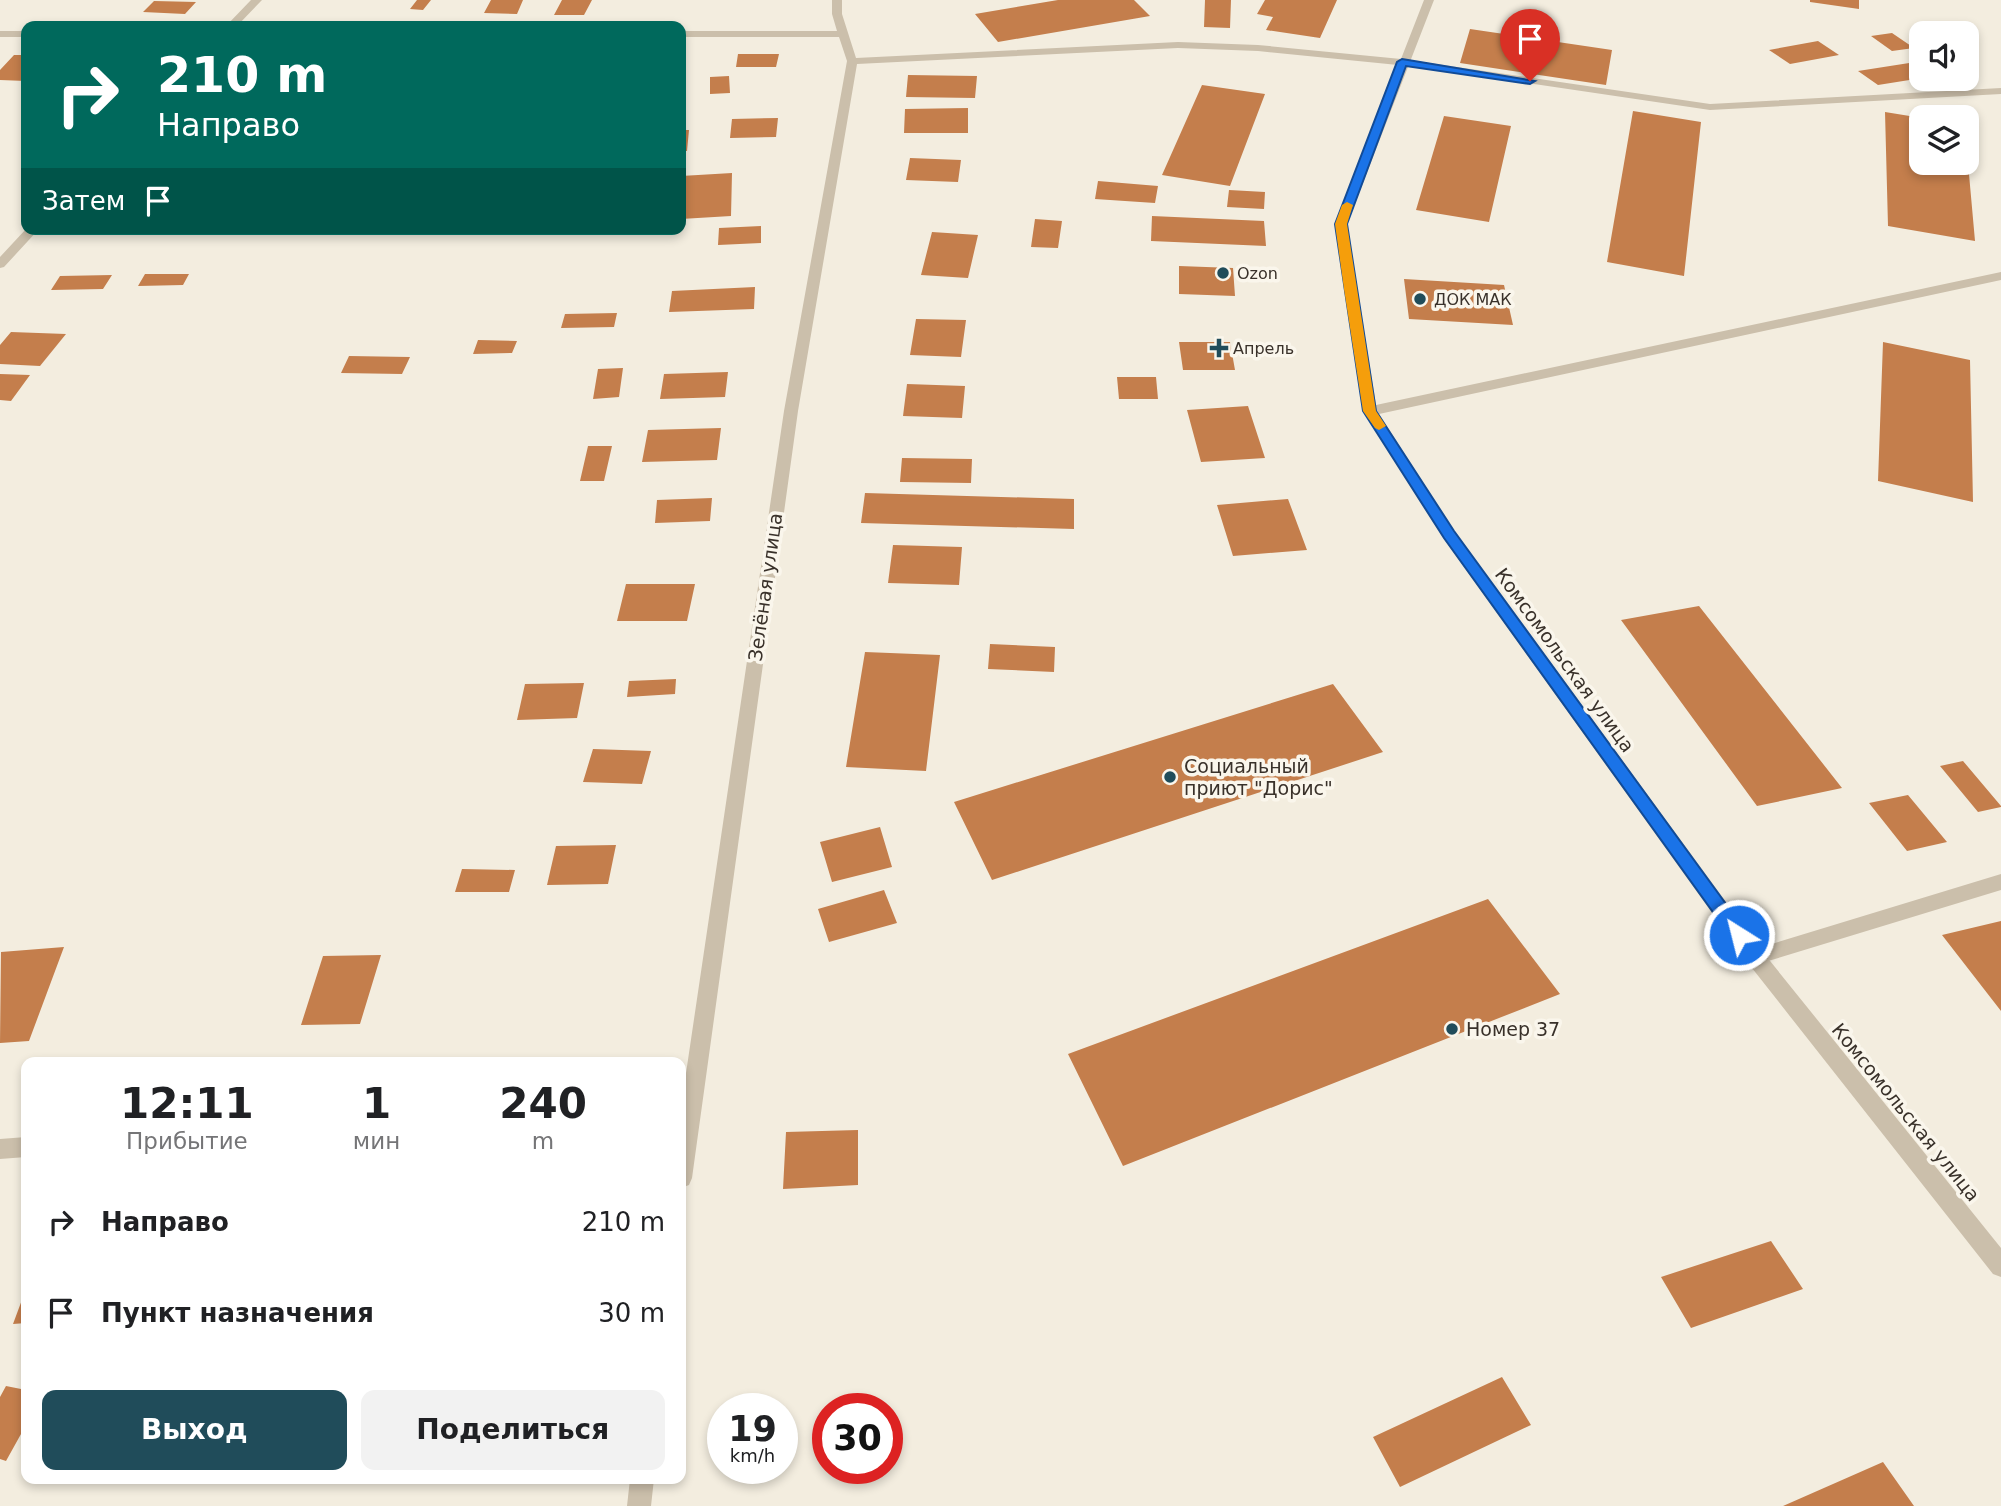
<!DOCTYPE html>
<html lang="ru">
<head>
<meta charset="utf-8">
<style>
	body { margin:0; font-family:"DejaVu Sans",sans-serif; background:#f2f2f2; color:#202124; height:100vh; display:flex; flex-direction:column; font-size:26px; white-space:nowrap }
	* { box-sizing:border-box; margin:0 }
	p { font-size:23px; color:#757577 }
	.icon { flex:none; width:38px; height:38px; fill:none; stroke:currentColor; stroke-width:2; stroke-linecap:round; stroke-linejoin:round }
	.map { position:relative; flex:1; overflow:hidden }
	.side { position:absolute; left:21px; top:1057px; width:665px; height:427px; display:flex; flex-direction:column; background:#fff; border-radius:14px; box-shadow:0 4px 10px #0003 }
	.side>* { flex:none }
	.hud { position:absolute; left:21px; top:21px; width:665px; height:214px; border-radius:14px; box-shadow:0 4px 10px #0003; background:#00695c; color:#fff; overflow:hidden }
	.tools { position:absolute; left:1909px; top:21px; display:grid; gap:14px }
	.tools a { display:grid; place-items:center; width:70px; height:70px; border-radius:14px; background:#fff; box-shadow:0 4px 10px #0003; font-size:35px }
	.speed { position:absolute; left:707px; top:1393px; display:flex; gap:14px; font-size:35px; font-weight:700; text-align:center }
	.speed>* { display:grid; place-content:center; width:91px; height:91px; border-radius:50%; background:#fff; box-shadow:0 4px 10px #0003; line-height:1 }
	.speed small { font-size:18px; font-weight:400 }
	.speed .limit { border:10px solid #d22; background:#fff; color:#111 }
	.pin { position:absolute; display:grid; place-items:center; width:60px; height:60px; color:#fff; margin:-72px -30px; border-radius:50% 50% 50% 0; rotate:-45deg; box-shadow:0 0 7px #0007 }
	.pin .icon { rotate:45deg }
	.me { position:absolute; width:77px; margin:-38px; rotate:324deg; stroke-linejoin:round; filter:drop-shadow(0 0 5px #0008) }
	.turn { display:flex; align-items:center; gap:24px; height:147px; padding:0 21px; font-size:32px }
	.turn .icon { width:91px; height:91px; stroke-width:2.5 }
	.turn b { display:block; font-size:49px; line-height:60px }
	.then { display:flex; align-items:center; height:66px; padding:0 21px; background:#0003; gap:14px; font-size:26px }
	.eta { display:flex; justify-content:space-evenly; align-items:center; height:119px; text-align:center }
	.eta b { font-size:42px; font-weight:600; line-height:49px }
	.action { display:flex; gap:14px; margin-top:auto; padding:14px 21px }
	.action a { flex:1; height:80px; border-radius:14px; background:#204c5a; color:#fff; font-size:28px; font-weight:600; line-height:80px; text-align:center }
	.action a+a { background:#f2f2f2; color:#202124 }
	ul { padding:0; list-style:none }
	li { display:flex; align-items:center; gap:21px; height:91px; padding:0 21px }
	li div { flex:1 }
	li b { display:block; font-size:26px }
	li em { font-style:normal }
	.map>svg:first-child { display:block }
	.building { fill:#c47e4c }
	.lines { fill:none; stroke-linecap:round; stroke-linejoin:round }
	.lane { fill:#cbbfab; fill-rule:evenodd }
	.street { fill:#cbbfab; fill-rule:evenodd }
	.route { fill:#1a73e8; stroke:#114b97; stroke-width:2 }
	.slow { fill:#f59e0b }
	.poi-dot { fill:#204c5a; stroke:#faf6ec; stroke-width:2.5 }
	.labels { text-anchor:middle; stroke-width:7; stroke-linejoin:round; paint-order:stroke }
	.far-poi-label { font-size:16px; fill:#39312a; stroke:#faf6ec; text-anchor:start }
	.street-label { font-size:19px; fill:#39312a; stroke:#faf6ec }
	.poi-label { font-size:19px; fill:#39312a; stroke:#faf6ec; text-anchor:start }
</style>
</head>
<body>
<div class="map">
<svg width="2001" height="1506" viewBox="0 0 2001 1506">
	<rect width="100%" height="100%" fill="#f3eddf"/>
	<path class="building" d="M417,0h14l-8,10 -13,-1z
		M491,0h32l-6,14 -33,-1z
		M562,0h30l-8,15h-30z
		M1058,0h76l16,16 -152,26 -23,-28z
		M1205,0h26l-1,28 -26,-1z
		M1265,0h72l-17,38 -54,-8 7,-13 -16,-3z
		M1810,0h49v9l-49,-7z
		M154,1l42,1 -11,12 -42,-2z
		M1470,29l142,21 -6,35 -146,-22z
		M1892,33l22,15 -22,3 -21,-15z
		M1818,41l21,14 -49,9 -21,-14z
		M738,54h41l-3,13h-40z
		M14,55h12v26l-26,-1v-10z
		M1922,61v17l-44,7 -20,-14z
		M908,75l69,1 -2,22 -69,-1z
		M729,76l1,17 -20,1v-17z
		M1202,85l63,9 -35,92 -68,-11z
		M968,108v25h-64l1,-24z
		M1633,111l68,11 -17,154 -77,-14z
		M1885,112l37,6v45h46l7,78 -87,-15z
		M1444,116l67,10 -22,96 -73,-12z
		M778,118l-2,19 -46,1 2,-19z
		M681,130h8l-2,21h-6z
		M910,158l51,2 -3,22 -52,-2z
		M732,173l-1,43 -50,3v-43z
		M1098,181l60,5 -3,17 -60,-4z
		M1229,190l36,2 -1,17 -37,-2z
		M1152,216l112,5 2,25 -115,-5z
		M1035,219l27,2 -4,27 -27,-1z
		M761,226v17l-43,2 1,-17z
		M932,232l46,3 -10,43 -47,-3z
		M1179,266l54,2 2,28 -56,-2z
		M145,274h44l-6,11 -45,1z
		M112,275l-9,14 -52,1 9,-14z
		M1404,279l100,6 9,40 -104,-6z
		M755,287l-1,22 -85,3 3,-21z
		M617,313l-3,14 -53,1 4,-14z
		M916,319l50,1 -5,37 -51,-2z
		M11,332l55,2 -26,32 -40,-2v-19z
		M478,340l39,1 -5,12 -39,1z
		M1179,342h51l5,28h-52z
		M1883,342l87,18 3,142 -95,-21z
		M349,356l61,1 -8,17 -61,-1z
		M623,368l-4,29 -26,2 5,-30z
		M728,372l-3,25 -65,2 4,-25z
		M0,374l30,1 -19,26 -11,-1z
		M1117,377h39l2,22h-39z
		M907,384l58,2 -3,32 -59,-2z
		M1248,406l17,52 -64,4 -14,-52z
		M721,428l-4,32 -75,2 6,-32z
		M588,446h24l-8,35h-24z
		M902,458l70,1 -1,24 -71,-1z
		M865,493l209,6v30l-213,-6z
		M712,498l-2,23 -55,2 2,-23z
		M1288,499l19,51 -74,6 -16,-51z
		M893,545l69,2 -3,38 -71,-2z
		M626,584h69l-8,37h-70z
		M1699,606l143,182 -85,18 -136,-186z
		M990,644l65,3 -1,25 -66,-3z
		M865,652l75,3 -14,116 -80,-4z
		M676,679l-1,15 -48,3 2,-16z
		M584,683l-7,35 -60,2 8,-36z
		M1333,684l50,68 -391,128 -38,-78z
		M593,749l58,2 -9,33 -59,-2z
		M1963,761l38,45v1l-23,5 -38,-46z
		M1908,795l39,47 -40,9 -38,-48z
		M880,827l12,40 -60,15 -12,-40z
		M616,845l-8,39 -61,1 9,-39z
		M462,869l53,1 -6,22h-54z
		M884,890l13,33 -68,19 -11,-33z
		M1488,899l72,95 -437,172 -55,-112z
		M2001,921v90l-59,-76z
		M64,947l-35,94 -29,2 1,-91z
		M381,955l-21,69 -59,1 22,-69z
		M858,1130v55l-75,4 3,-57z
		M1771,1241l32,48 -112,39 -30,-51z
		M26,1289v34l-13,1z
		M1502,1377l29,48 -131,62 -27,-50z
		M6,1386l20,4v35l-20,36 -6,-2v-62z
		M1883,1462l31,44h-131z"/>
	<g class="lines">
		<path class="lane" d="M1402,59l308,45 291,-16v6l-291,16 -312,-46 -1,-2z
			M2001,874v16l-246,75 -7,-2 -3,-6 3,-6 7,-2z"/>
		<path class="street" d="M251,0h11l-25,26h-11z
			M832,0h10v14l14,44 322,-16 80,3 143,14 23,-59h10l-87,224 29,181 625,-133v8l-622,134 75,117 308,420 239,297v29l-8,-3 -245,-311 -304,-424 -81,-128 -28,-187 63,-159 -140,-14 -80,-3 -321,16 -59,347 -106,767 -3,7 -8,3v-81l103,-696 63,-350 -8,-24h-158v-6h156l-5,-17z
			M0,31h26v6h-26z
			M26,229h13l-35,38 -4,1v-11z
			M26,1137v20l-26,2v-20z
			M630,1479h24l-3,27h-24z"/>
	</g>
	<path class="route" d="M1402,59l133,22 -5,3 -124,-18 -59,158 29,187 78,120 291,399 3,5 -3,5h-12l-289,-402 -81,-127 -28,-187 62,-162z"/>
	<path class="slow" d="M1347,202l6,3 -6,19 29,187 10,15 -7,4 -4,-2 -12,-17 -19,-122 -9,-65 7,-19z"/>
	<g class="poi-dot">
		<circle cx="1223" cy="273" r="7"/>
		<circle cx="1420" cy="299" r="7"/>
		<path d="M1215.5 337.5h7v7h7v7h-7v7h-7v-7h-7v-7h7z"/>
		<circle cx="1170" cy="777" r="7"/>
		<circle cx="1452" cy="1029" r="7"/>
	</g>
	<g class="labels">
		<g class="far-poi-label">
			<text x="1237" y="279">Ozon</text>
			<text x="1434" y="305">ДОК МАК</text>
			<text x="1233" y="354">Апрель</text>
		</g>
		<g class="street-label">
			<text transform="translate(765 587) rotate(-82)" y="7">Зелёная улица</text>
			<text transform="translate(1565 660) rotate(54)" y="7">Комсомольская улица</text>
			<text transform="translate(1906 1112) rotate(51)" y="7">Комсомольская улица</text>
		</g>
		<g class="poi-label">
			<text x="1184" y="773">Социальный<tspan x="1184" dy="22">приют "Дорис"</tspan></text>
			<text x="1466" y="1036">Номер 37</text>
		</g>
	</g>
</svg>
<div class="tools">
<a><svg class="icon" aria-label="sound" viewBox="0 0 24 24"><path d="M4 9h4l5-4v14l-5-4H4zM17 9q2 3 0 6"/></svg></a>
<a><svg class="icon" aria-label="layers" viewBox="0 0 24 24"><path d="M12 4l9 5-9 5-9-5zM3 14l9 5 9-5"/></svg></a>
</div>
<div class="speed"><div>19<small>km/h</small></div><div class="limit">30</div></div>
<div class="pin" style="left:1530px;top:81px;background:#d93025"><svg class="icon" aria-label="arrive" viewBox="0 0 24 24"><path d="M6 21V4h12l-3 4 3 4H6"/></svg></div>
<svg class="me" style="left:1739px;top:935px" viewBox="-20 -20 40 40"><circle r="17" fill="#1a73e8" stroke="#fff" stroke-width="3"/><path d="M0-11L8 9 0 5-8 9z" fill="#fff"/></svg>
<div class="hud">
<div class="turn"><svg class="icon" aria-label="right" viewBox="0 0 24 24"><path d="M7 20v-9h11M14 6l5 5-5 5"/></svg><div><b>210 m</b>Направо</div></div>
<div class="then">Затем<svg class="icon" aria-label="arrive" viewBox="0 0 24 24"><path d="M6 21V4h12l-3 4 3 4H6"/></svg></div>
</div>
<section class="side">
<div class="eta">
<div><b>12:11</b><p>Прибытие</p></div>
<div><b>1</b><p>мин</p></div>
<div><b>240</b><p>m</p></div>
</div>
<ul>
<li><svg class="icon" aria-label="right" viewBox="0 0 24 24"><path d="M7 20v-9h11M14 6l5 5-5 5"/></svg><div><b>Направо</b></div><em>210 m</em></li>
<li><svg class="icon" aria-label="arrive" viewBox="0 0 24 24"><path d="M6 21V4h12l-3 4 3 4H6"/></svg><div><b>Пункт назначения</b></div><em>30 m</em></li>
</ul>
<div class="action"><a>Выход</a><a>Поделиться</a></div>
</section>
</div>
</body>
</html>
